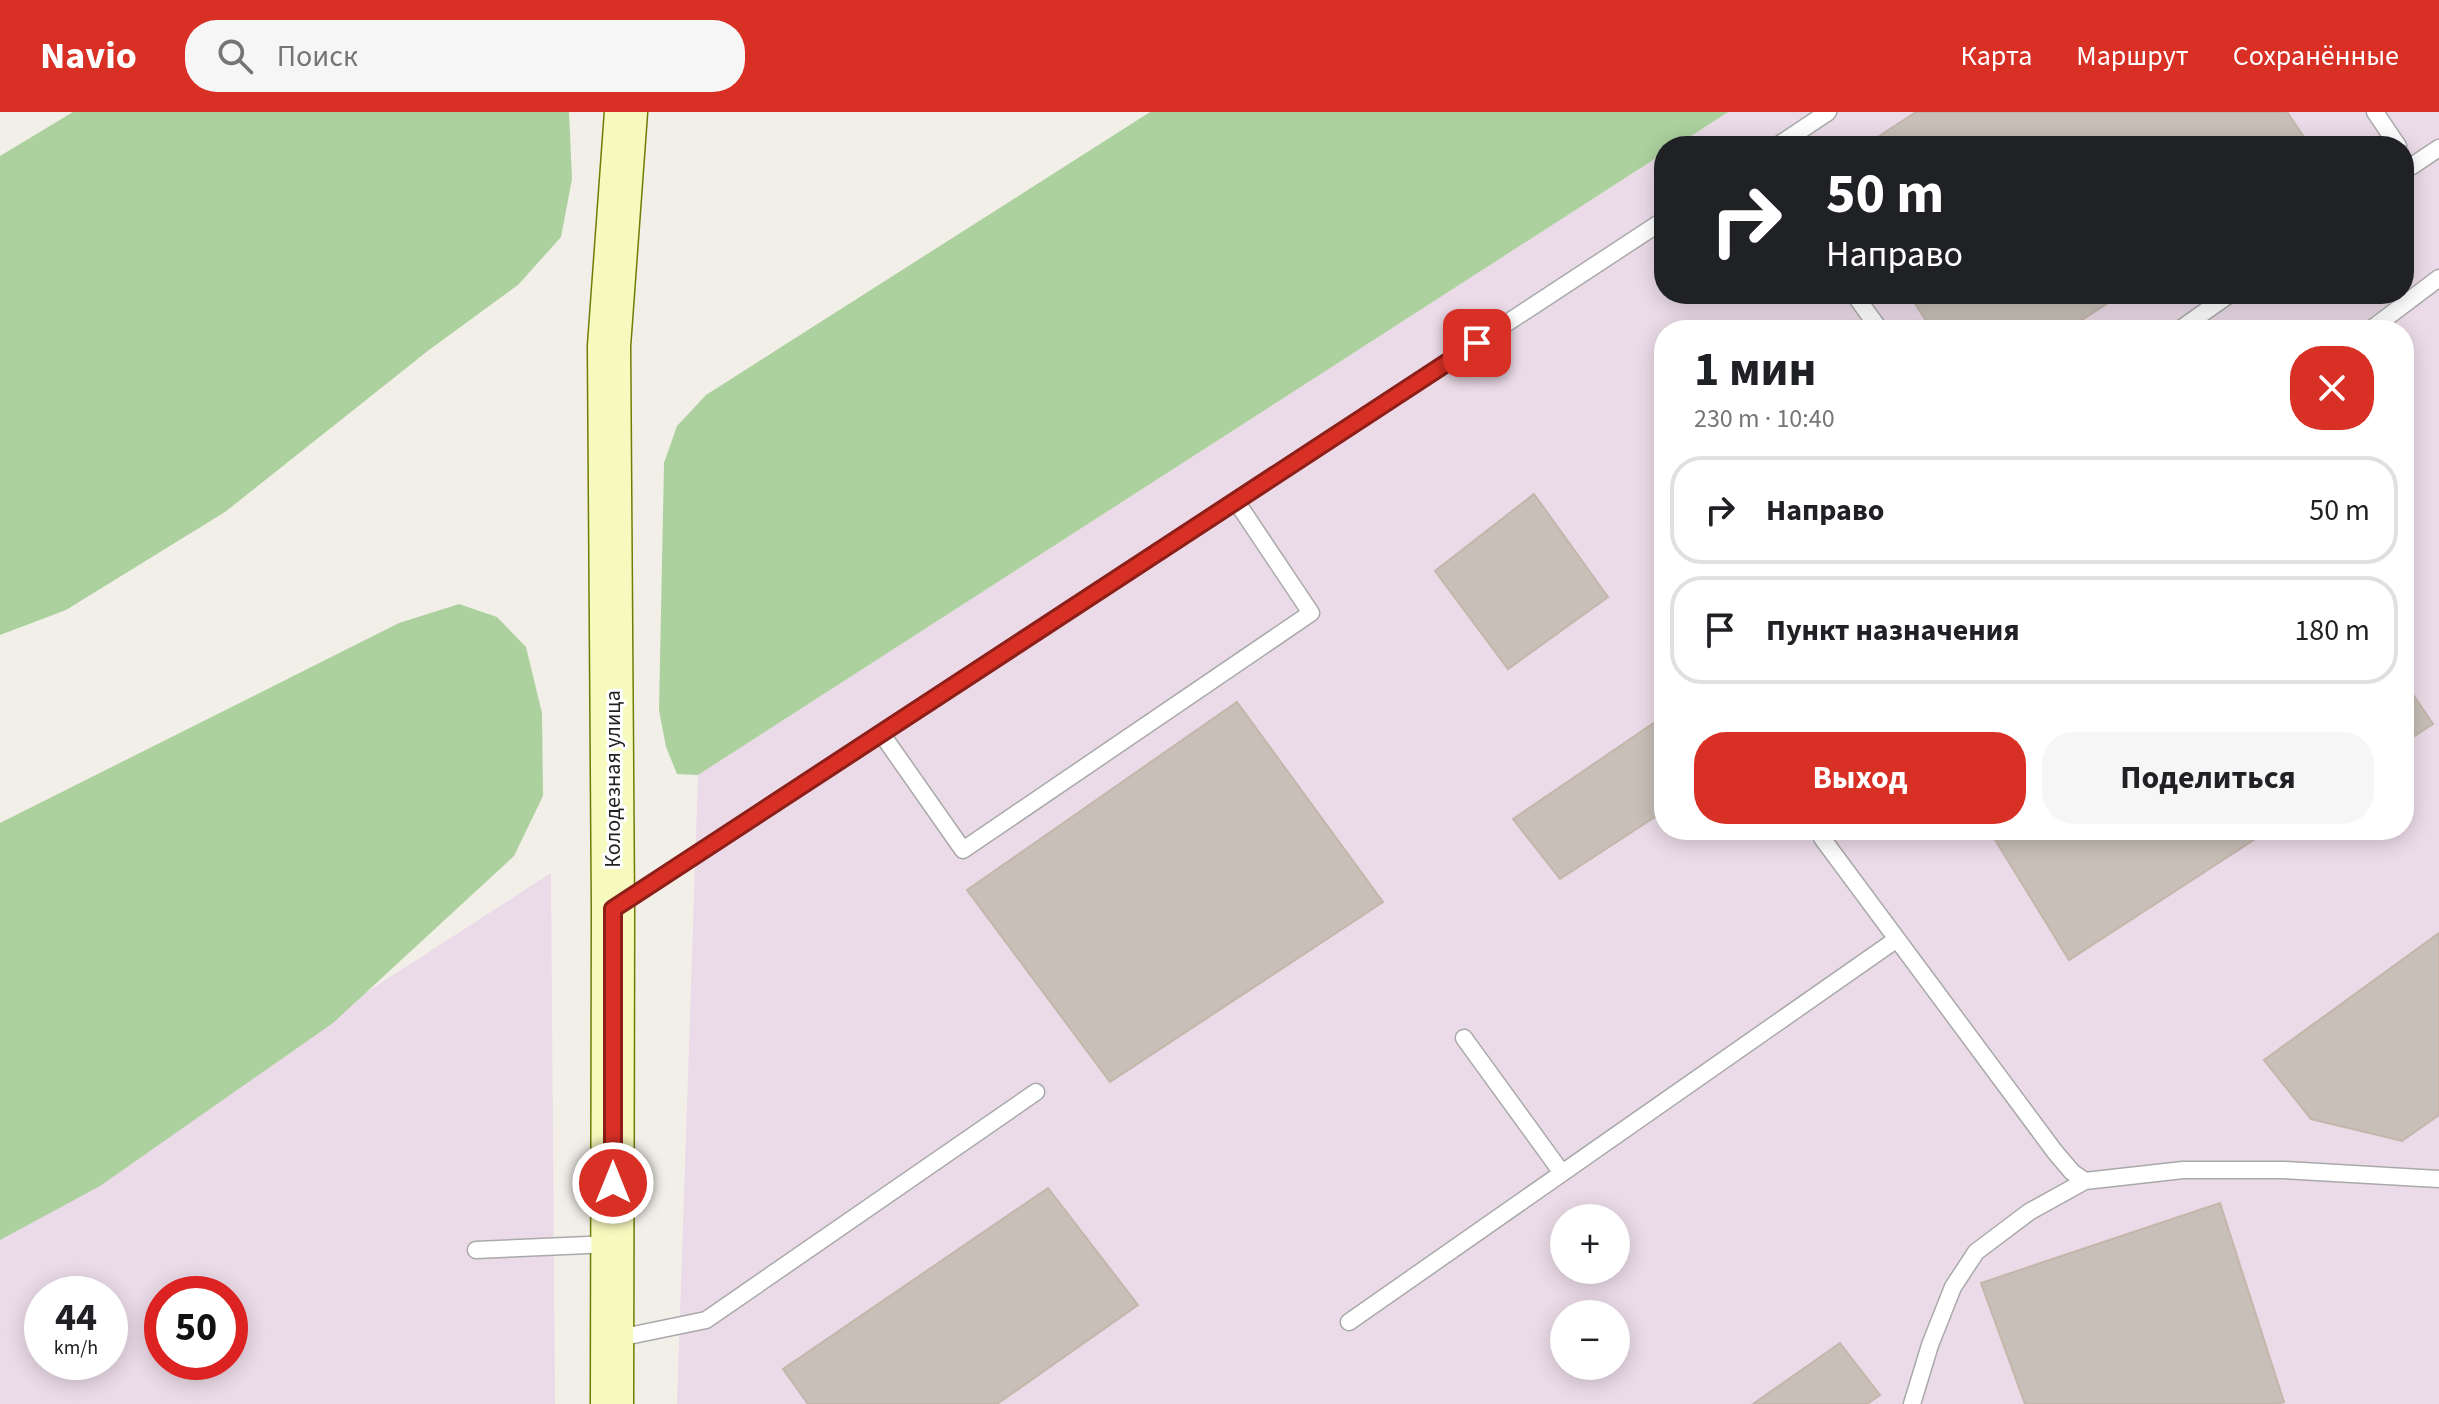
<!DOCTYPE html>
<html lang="ru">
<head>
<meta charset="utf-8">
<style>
	body { margin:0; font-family:"Source Sans 3",sans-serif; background:#f6f6f6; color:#202124; height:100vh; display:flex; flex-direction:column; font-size:30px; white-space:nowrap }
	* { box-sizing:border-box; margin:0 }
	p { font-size:26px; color:#757577 }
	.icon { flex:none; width:44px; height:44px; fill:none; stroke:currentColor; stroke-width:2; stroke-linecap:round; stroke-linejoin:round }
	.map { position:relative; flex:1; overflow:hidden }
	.side { position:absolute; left:1654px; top:208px; width:760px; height:520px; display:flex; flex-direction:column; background:#fff; border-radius:32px; box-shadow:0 4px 20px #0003 }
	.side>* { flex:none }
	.top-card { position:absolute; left:1654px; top:24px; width:760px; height:168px; border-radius:32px; box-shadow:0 4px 20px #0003; background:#202124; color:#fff; overflow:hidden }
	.controls { position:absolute; left:1550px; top:1092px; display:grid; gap:16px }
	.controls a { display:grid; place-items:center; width:80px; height:80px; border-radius:50%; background:#fff; box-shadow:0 4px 20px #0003; font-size:40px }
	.speed { position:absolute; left:24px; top:1164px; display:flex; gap:16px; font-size:40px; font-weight:700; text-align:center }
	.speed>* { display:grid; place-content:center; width:104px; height:104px; border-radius:50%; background:#fff; box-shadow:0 4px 20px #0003; line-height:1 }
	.speed small { font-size:20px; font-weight:400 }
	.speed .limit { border:12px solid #d22; background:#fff; color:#111 }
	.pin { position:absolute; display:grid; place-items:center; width:68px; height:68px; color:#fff; margin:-34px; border-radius:16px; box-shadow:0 4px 12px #0006 }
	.me { position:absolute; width:88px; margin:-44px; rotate:0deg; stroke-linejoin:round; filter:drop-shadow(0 0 6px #0008) }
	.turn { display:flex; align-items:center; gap:28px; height:168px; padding:0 40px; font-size:36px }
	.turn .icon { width:104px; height:104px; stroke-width:2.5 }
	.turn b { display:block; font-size:56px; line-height:68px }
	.round { display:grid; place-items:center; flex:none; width:84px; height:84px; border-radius:32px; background:#f6f6f6 }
	.head { display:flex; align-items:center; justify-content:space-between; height:136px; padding:0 40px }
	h1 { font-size:48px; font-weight:700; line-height:60px }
	.action { display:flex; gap:16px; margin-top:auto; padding:16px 40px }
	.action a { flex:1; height:92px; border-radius:32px; background:#d93025; color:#fff; font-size:32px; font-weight:700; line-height:92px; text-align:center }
	.action a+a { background:#f6f6f6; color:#202124 }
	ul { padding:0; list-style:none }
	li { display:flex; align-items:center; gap:24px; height:108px; margin:0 16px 12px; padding:0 24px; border:4px solid #e0e0e0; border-radius:32px }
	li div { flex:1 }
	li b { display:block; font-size:30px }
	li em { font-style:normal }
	header { display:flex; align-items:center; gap:48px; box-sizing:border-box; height:112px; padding:0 40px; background:#d93025; color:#fff }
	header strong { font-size:38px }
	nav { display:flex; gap:44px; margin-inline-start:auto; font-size:28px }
	.search { width:560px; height:72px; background:#f6f6f6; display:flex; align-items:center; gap:20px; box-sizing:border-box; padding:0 28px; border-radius:32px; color:#757577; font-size:30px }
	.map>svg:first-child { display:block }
	.industrial { fill:#ebdbe8; fill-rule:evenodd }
	.forest { fill:#add19e }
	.building { fill:#c7bfb8; stroke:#c4b6ab; stroke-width:2 }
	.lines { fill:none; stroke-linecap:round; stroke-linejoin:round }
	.lane-casing { stroke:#a9a9a9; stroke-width:19 }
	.secondary-casing { stroke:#707d05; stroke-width:45 }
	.lane { stroke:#fff; stroke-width:16 }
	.secondary { stroke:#f7fabf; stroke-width:42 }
	.route-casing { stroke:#8d1f18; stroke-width:20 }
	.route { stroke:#d93025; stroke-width:14 }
	.labels { text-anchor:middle; stroke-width:6; stroke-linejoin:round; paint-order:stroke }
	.street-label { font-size:22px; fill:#222; stroke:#fff }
</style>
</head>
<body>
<header>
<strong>Navio</strong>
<div class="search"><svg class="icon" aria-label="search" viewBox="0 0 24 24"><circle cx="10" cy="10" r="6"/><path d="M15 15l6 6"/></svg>Поиск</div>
<nav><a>Карта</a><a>Маршрут</a><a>Сохранённые</a></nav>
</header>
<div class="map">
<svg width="2439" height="1292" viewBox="0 0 2439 1292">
	<rect width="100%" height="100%" fill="#f2efe9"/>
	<path class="industrial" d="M1728,0h711v1292h-1762l21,-629 966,-622v141h740v-148h-728zM1664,218h740v500h-740zM1564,1106h52v52h-52zM1564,1202h52v52h-52z
		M551,761l4,531h-555v-175zM42,1182h68v68h-68zM162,1182h68v68h-68z"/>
	<path class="forest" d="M73,0h496l3,67 -11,58 -43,48 -89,65 -204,162 -159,98 -66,25v-479z
		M1150,0h578l-52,34h-12v7l-966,622 -21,-1 -11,-27 -7,-37 5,-247 13,-37 29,-31z
		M459,492l38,13 29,30 16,66 1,83 -29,60 -181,167 -233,163 -100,54v-417l399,-200z"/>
	<path class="building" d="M1916,0h371l23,34h-446z
		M1909,182h213l-56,36h-134z
		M1534,382l74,103 -100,72 -73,-98z
		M2404,569l29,43 -29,19z
		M1237,590l146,200 -273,180 -143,-192z
		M1664,604v95l-104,68 -47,-60z
		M1989,718h280l-200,130z
		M2439,821v182l-37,26 -91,-22 -47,-59z
		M1048,1076l90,117 -141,99h-189l-25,-35z
		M2220,1091l64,199 -8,2h-251l-44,-121z
		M1840,1231l40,52 -13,9h-114z"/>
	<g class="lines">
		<g class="lane-casing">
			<path id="lane" d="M2375,0l23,34
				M1777,34l51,-34
				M2412,54l27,-18
				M1854,182l26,36
				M2179,218l51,-36
				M2370,218l69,-52
				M881,621l82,117 348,-237 -75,-112
				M1822,718v8l233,314 17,20 13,9 98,-11h101l155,9
				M618,794l1046,-686
				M1464,926l98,135
				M476,1138l135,-6
				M1349,1210l548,-383
				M614,1227l92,-19 330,-228
				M1912,1292l18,-59 23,-58 23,-35 53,-40 56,-31"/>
		</g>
		<g class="secondary-casing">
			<path id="secondary" d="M612,1292l1,-495 -4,-563 17,-234"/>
		</g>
		<use href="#lane" class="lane"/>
		<use href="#secondary" class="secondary"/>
	</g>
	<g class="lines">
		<g class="route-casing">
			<path id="route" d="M613,1071v-274l864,-566"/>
		</g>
		<use href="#route" class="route"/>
	</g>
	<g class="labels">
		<g class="street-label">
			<text transform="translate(612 667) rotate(-90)" y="8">Колодезная улица</text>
		</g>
	</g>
</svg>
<div class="controls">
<a>+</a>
<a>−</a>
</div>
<div class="speed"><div>44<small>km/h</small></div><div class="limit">50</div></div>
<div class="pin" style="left:1477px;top:231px;background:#d93025"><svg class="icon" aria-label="arrive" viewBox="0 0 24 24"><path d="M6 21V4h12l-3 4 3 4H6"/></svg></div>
<svg class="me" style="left:613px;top:1071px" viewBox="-20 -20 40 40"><circle r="17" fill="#d93025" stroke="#fff" stroke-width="3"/><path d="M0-11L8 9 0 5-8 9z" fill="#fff"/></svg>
<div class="top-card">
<div class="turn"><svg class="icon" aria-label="right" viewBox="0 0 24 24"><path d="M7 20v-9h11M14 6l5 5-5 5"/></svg><div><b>50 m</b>Направо</div></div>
</div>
<section class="side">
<div class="head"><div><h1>1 мин</h1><p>230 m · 10:40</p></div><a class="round" style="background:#d93025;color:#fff"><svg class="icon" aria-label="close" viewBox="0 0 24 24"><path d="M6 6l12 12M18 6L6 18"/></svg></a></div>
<ul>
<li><svg class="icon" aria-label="right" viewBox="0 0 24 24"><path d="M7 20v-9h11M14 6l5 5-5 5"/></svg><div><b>Направо</b></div><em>50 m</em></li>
<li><svg class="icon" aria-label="arrive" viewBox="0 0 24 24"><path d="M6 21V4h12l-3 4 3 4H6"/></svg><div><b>Пункт назначения</b></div><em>180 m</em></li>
</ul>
<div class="action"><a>Выход</a><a>Поделиться</a></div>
</section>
</div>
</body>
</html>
